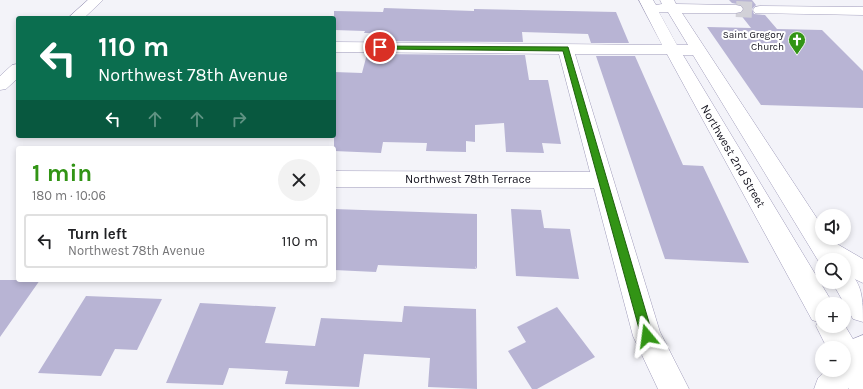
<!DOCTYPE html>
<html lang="en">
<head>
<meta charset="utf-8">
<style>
	body { margin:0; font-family:Karla,sans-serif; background:#f2f2f2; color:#202124; height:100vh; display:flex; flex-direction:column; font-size:15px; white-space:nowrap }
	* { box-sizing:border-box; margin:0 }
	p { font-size:13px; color:#757577 }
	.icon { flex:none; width:22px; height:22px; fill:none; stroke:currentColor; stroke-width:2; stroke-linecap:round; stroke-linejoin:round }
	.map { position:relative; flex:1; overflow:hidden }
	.side { position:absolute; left:16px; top:146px; width:320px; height:136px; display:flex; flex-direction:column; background:#fff; border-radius:4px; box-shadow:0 2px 6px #0003 }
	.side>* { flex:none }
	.hud { position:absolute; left:16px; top:16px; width:320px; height:122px; border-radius:4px; box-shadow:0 2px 6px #0003; background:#0b6e4f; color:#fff; overflow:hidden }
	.buttons { position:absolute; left:815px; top:209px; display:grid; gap:8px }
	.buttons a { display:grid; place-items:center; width:36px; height:36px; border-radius:50%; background:#fff; box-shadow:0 2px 6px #0003; font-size:20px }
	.pin { position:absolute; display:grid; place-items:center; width:34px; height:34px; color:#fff; margin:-17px; border:2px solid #fff; border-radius:50%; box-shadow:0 1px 4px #0007 }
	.me { position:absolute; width:44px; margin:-22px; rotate:344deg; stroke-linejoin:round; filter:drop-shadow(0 0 3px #0008) }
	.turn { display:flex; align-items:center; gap:14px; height:84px; padding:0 16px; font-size:18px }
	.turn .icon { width:52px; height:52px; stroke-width:2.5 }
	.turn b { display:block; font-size:28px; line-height:34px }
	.lanes { display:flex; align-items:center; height:38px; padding:0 16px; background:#0003; justify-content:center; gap:20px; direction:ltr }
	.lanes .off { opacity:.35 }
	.round { display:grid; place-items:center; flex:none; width:42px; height:42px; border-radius:21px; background:#f2f2f2 }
	.overview { display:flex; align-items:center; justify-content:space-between; height:68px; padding:0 16px }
	h1 { font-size:24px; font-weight:700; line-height:30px; color:#329415 }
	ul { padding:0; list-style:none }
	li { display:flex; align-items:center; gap:12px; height:54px; margin:0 8px 6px; padding:0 8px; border:2px solid #e0e0e0; border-radius:4px }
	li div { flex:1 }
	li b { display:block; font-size:15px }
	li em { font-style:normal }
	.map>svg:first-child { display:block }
	.building { fill:#b8b4d4 }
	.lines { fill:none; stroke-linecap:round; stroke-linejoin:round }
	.minor-tunnel { stroke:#d2d1d8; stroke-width:16; stroke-dasharray:16 8; stroke-linecap:butt }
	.minor-casing { stroke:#9f9bba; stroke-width:1 }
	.major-casing { stroke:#9f9bba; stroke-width:1 }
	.minor { fill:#fff; fill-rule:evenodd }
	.major { fill:#fff; fill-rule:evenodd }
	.route { fill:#329415; stroke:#20600e }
	.labels { text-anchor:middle; stroke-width:4; stroke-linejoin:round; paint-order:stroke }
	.far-poi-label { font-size:10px; fill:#14131e; stroke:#fff; text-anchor:end }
	.street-label { font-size:12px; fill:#14131e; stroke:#fff }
</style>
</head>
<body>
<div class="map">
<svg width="863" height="389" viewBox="0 0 863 389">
	<rect width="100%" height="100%" fill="#f3f3f9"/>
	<path class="building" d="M729,0h23l4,5 -4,4 2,5 11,1 12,14 45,1 41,41v37l-102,-3 -54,-78 44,1 -11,-14 4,-4 -2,-5 -10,-2z
		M384,8l90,3v-2l142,3 13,31h-38l-3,-9 -66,-2 1,10 -152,-1 2,-8h-9l1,-2 -31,-1v-19l49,1z
		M367,54l158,1 4,25h19l13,64 -19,-1 2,10 -38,-1 -2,-29 -29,2v17l-9,-1v11l-40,-1 1,-8 -44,-1 -2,11 -47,-2v-79l28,1z
		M596,56h39l48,109 20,1 46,97 -84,-4z
		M334,209l143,5v55l-2,-3 1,3 -98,-4 -2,7 -42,-2z
		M511,209l30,1 3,18 26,1 9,50 -63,-3z
		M0,280h40l-40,57z
		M86,296l76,3 -25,51 -22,-1 -14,27 -63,-3z
		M200,303l76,4 -11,36 50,3 6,-28 81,4 2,-16 72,3 1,80 -49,-2 2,-29 -66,-4 -5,33 -74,-3 3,-13 -59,-3 -6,17 -57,-2z
		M557,307l38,50 -58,32h-5l-24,-38 18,-9 -9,-15z"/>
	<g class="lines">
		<path class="minor-tunnel" d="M736,9l24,1"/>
		<g class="minor-casing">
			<path id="minor" d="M88,0h15l-19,18h-16z
				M639,0h14l3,5 6,-1 -2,-4h14l2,4 60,1 5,1 2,3 -2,3 -5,1h-54l140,213v12h8l13,22h-21v7l-129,-212h-10l149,247v2h-10v22h22v-2l19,32v33h-14l-10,-19h5v-22h-17l-11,-22 2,-4 -6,-2 -145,-266h-92l85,278 29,57h-31l-25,-53 -39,-148 -260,-1v-16l256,1 -31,-118 -225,-2v-10l328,3zM659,12h9l20,33h-11z
				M760,6l103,1v8l-108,-2 -2,-3 2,-3z
				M18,64v14l-12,11 -6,1v-14l12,-11z
				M844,270c19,9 19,31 19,52l-10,-3 -21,-37h12z"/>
		</g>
		<g class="major-casing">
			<path id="major" d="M823,238l9,3 31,18v24l-19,-9v-14c-14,0 -26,2 -33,-12l3,-7z
				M863,335v36l-15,18h-34l4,-11 8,-8h18v-21l9,-10z"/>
		</g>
		<use href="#minor" class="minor"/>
		<use href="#major" class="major"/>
	</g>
	<path class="route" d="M378,46l190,1 85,289 -2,4 -4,1 -4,-1 -2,-4 -78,-285 -183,-2h-2z"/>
	<defs>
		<g id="church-pin" transform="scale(0.9)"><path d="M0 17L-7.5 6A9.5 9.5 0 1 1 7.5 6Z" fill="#329415" stroke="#fff"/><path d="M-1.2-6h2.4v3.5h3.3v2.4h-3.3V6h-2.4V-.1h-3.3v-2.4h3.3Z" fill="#fff"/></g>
	</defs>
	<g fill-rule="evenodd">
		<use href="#church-pin" x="797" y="40"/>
	</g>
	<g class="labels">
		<g class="far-poi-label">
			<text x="784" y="38">Saint Gregory<tspan x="784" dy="12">Church</tspan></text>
		</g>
		<g class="street-label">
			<text transform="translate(733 156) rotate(60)" y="4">Northwest 2nd Street</text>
			<text x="468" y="183">Northwest 78th Terrace</text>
		</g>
	</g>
</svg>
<div class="buttons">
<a><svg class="icon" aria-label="sound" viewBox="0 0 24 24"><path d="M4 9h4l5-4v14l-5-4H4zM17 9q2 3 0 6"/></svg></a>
<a><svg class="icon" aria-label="search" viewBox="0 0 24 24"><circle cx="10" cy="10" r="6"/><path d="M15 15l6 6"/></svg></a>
<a>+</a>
<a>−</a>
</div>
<div class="pin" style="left:380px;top:47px;background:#d93025"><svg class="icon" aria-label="arrive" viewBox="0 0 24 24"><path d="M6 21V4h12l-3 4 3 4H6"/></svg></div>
<svg class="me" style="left:647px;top:336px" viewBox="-20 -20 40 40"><path d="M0-17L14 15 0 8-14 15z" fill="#329415" stroke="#fff" stroke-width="4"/></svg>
<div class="hud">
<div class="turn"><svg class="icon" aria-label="left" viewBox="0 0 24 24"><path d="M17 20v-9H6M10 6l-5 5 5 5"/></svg><div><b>110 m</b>Northwest 78th Avenue</div></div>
<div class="lanes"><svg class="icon" aria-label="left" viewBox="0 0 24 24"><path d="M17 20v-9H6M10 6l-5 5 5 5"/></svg><svg class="icon off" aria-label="ahead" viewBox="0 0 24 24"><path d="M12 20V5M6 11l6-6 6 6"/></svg><svg class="icon off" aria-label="ahead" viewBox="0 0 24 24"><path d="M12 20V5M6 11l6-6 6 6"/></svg><svg class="icon off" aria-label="right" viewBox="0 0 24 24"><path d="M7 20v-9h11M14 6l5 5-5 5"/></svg></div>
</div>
<section class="side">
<div class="overview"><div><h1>1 min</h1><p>180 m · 10:06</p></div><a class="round"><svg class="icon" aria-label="close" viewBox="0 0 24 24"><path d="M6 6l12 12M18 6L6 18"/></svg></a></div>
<ul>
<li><svg class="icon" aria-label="left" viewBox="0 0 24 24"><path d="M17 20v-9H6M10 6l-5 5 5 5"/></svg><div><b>Turn left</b><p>Northwest 78th Avenue</p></div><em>110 m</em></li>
</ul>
</section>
</div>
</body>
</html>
